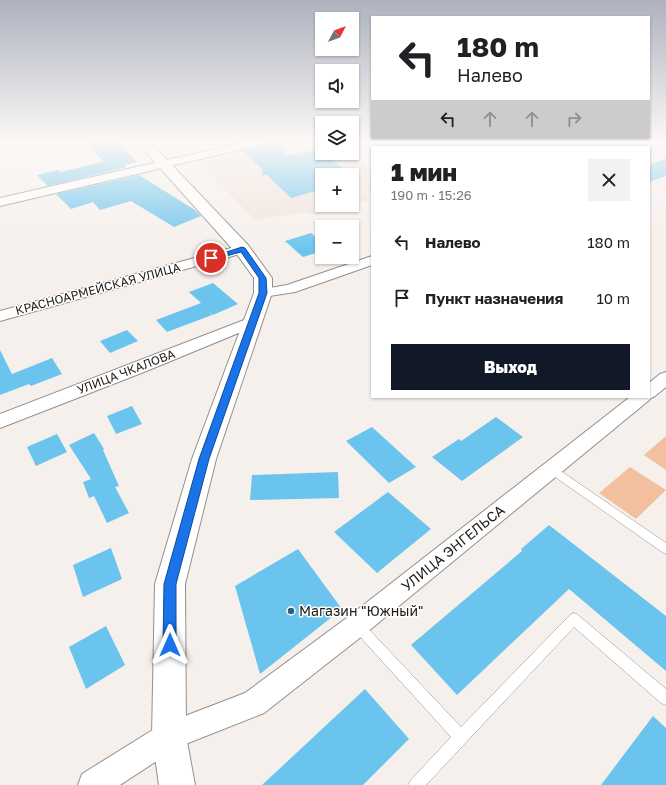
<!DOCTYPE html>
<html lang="ru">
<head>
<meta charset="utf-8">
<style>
	body { margin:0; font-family:"Golos Text",sans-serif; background:#f2f2f2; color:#202124; height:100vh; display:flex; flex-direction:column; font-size:15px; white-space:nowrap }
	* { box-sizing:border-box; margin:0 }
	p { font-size:13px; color:#757577 }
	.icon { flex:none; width:22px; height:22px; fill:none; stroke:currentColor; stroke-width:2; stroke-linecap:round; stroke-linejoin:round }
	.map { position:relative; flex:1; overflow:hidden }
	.sheet { position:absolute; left:371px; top:146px; width:279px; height:252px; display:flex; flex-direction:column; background:#fff; border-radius:0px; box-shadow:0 1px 3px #0004 }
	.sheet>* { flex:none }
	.hud { position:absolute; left:371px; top:16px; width:279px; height:122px; border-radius:0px; box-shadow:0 1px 3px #0004; background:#fff; color:#202124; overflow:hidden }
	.needle { width:26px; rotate:49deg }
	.fabs { position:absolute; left:315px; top:12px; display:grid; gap:8px }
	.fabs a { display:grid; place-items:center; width:44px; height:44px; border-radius:0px; background:#fff; box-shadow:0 1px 3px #0004; font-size:20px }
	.pin { position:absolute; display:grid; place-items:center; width:34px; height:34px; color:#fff; margin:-17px; border:2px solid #fff; border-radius:50%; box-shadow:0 1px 4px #0007 }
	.me { position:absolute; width:44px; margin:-22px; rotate:0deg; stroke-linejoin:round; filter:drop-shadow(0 0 3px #0008) }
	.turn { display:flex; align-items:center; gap:14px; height:84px; padding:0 20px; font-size:18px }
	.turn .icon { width:52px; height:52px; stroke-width:2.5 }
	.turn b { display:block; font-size:28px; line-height:34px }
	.lanes { display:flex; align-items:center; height:38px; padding:0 20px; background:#0003; justify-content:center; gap:20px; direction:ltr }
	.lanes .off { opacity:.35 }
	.round { display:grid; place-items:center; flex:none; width:42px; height:42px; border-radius:0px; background:#f2f2f2 }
	.headline { display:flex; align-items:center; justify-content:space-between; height:68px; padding:0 20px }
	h1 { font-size:24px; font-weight:800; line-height:30px }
	.primary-button { display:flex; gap:8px; margin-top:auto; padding:8px 20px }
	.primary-button a { flex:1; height:46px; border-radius:0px; background:#111827; color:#fff; font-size:16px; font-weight:800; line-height:46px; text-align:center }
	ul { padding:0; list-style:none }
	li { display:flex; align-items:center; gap:12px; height:56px; padding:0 20px }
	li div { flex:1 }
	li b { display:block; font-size:15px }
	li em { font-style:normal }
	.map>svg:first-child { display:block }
	.built { fill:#f1e3db }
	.green { fill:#f2c09f }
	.building { fill:#6bc4ed }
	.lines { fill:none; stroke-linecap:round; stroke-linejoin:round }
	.service-casing { stroke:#958f8b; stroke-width:1 }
	.minor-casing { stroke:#958f8b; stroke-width:2 }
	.tertiary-casing { stroke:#958f8b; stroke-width:2 }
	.service { fill:#fff; fill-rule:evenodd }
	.minor { fill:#fff; fill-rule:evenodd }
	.tertiary { fill:#fff; fill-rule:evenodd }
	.route { fill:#1a73e8; stroke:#114b97 }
	.poi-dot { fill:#28627b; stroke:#fff; stroke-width:1.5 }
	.labels { text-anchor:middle; stroke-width:3; stroke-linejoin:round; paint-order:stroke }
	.street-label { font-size:12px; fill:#1f1d1b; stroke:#fff }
	.near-street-label { font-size:14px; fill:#1f1d1b; stroke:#fff }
	.near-poi-label { font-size:14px; fill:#1f1d1b; stroke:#fff; text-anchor:start }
</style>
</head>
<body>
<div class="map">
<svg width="666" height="785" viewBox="0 0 666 785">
	<rect width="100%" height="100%" fill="#f6f0ec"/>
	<path class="built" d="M282,142h31l9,6v5l33,4 17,12v23l-8,2 8,6 -20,5v-30h-30v30h29l-39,10 -6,-3 -51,8 -56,-57z"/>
	<path class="green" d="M666,436v34l-22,-15z
		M630,467l36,23 -30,29 -37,-26z"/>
	<path class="building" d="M88,142h30l19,20 -13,3 3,2 -79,19 -11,-11 21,-5 2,2 43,-10z
		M266,142h17l2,14 33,-7 41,31 -7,2v-7h-30v14l-31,9 -24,-23h-5v-6l-20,-18 18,-5z
		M666,158v18l-17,6v-17z
		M139,175l56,35 6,6 -27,11 -43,-26 -31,9 -7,-8 -22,7 -15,-15z
		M311,233l11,9v9l-19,6 -18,-16z
		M213,283l25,21 -25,11 -3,-3 2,3 -45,17 -11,-12 45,-17 -12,-11z
		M127,330l11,11 -28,12 -10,-12z
		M0,350l12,24 40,-16 10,16 -31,12 -2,-2 -29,11z
		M132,406l10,18 -26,10 -9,-18z
		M496,417l27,20 -61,44 -30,-24 27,-18 2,2z
		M372,427l44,40 -27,16 -43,-42z
		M94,433l10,16 -1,1 16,36 -4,1 14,26 -22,10 -13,-27 -5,2 -6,-16 8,-3 -22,-34z
		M57,434l10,18 -31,14 -9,-19z
		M338,472l1,26 -89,2 2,-25z
		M388,492l43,37 -54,44 -43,-41z
		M549,525l117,91v55l-97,-82 -112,106 -46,-50 111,-94 -1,-2z
		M111,548l11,31 -39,18 -10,-32z
		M298,549l44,60 -82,65 -25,-88z
		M106,626l19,39 -39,24 -17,-42z
		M365,689l44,50 -46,46h-101z
		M653,716l13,12v57h-65z"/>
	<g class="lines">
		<g class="service-casing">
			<path id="service" d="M552,465l114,78v11l-4,-2 -114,-80 -1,-3 1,-3z
				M574,613l4,2 88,74v16l-5,-2 -87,-76 -148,158h-18l3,-5 40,-43 -98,-108 -2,-4 2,-4 4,-2 4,2 100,106 109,-112z"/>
		</g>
		<g class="minor-casing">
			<path id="minor" d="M246,142h19l-5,3 -260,61v-8z
				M613,142h10l-2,5h-10z
				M242,245l5,1 2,3 -2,3 -247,69v-10z
				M372,256v9l-77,27 -32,5 -5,-1 -2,-3 2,-3 29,-5z
				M252,317l6,2 2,3 -2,3 -114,47 -144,56v-14z
				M666,372v15l-11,9 -4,2 -3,3 -282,232 -102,80 -86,34 -58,38h-42l4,-11 77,-48 86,-33 103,-76 282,-220h19v-14l11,-9z"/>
		</g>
		<g class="tertiary-casing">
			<path id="tertiary" d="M137,142h13l98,103 24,33v15l-56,166 -31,125 1,152 9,49h-36l-7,-49 3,-152 37,-125 62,-166v-15l-18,-25z"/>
		</g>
		<use href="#service" class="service"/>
		<use href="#minor" class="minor"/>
		<use href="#tertiary" class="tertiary"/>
	</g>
	<linearGradient id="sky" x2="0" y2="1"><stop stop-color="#adb2be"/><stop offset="0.56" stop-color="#fbf8f6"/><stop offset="1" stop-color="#fbf8f6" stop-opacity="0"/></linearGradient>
	<rect width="666" height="252" fill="url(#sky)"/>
	<path class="route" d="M242,247l3,1 21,30 1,15 -58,166 -33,125v61l-1,5 -5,1 -5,-1 -2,-5 1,-61 35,-125 60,-166v-15l-18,-26 -30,8 -3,-2z"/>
	<circle class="poi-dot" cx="291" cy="611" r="4"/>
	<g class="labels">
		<g class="street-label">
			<text transform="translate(98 289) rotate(-15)" y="4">КРАСНОАРМЕЙСКАЯ УЛИЦА</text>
			<text transform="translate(126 372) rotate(-21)" y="4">УЛИЦА ЧКАЛОВА</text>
		</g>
		<g class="near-street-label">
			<text transform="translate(453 548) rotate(-39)" y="5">УЛИЦА ЭНГЕЛЬСА</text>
		</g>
		<g class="near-poi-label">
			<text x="299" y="616">Магазин "Южный"</text>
		</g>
	</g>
</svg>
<div class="fabs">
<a><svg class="needle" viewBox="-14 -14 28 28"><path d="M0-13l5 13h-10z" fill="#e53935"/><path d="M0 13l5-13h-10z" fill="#757577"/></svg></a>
<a><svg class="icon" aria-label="sound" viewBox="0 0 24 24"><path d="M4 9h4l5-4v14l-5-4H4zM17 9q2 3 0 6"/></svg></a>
<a><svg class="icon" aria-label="layers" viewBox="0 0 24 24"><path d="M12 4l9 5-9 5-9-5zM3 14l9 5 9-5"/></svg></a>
<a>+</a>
<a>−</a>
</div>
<div class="pin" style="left:211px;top:258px;background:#d93025"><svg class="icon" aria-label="arrive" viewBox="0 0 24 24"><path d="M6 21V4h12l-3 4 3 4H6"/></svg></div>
<svg class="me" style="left:170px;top:645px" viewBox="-20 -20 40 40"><path d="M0-17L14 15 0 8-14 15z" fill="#1a73e8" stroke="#fff" stroke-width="4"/></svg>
<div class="hud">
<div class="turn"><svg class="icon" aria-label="left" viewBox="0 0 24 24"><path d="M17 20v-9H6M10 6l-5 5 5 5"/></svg><div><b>180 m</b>Налево</div></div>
<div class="lanes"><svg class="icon" aria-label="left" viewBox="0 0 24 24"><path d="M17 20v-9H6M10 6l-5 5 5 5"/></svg><svg class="icon off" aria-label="ahead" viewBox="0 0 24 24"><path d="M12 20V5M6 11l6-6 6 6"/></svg><svg class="icon off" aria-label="ahead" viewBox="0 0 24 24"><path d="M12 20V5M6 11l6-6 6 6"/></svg><svg class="icon off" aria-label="right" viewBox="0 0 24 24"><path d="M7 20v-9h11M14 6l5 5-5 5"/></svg></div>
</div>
<section class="sheet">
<div class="headline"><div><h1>1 мин</h1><p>190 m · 15:26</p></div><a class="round"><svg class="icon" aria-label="close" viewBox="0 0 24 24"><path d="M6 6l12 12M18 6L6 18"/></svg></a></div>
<ul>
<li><svg class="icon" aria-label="left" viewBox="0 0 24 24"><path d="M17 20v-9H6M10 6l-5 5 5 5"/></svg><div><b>Налево</b></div><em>180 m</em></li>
<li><svg class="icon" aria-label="arrive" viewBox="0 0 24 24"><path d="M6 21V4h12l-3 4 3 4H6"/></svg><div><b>Пункт назначения</b></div><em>10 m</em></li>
</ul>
<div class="primary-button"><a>Выход</a></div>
</section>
</div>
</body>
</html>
